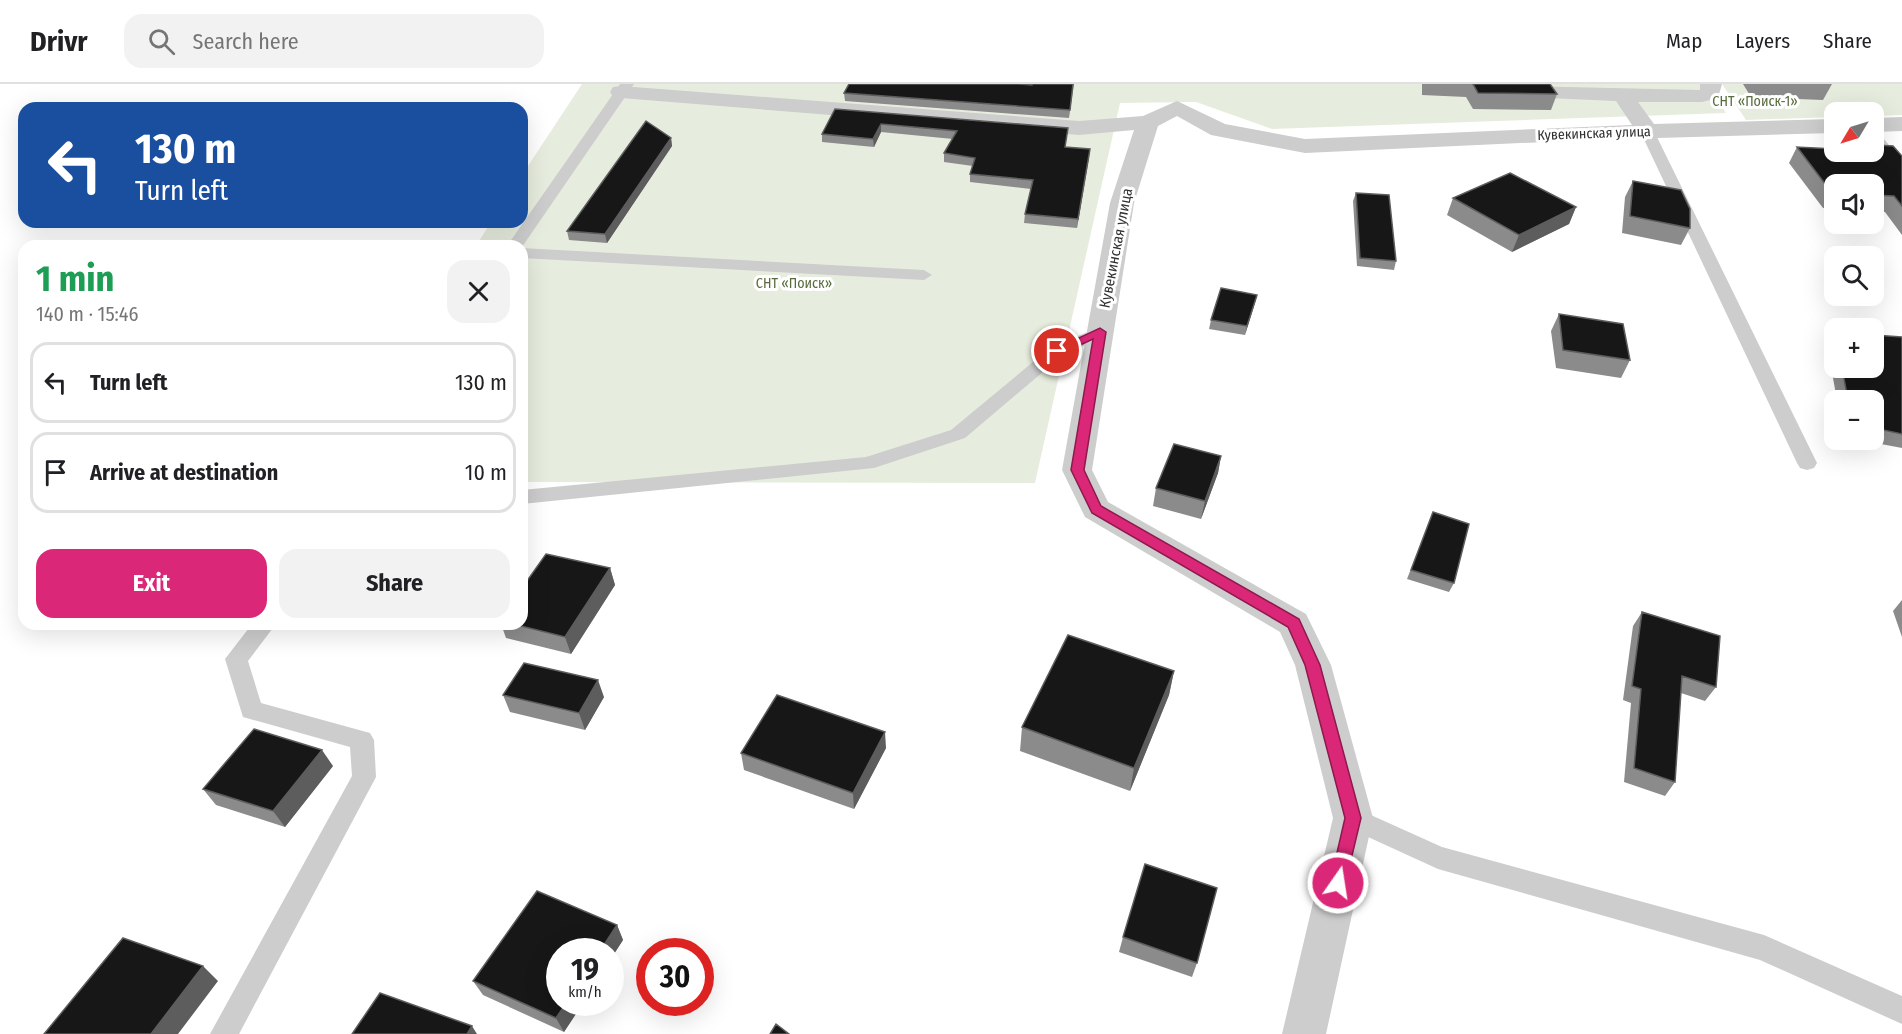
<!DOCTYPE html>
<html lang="en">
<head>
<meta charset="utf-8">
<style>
	body { margin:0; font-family:"Fira Sans Condensed",sans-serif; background:#f2f2f2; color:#202124; height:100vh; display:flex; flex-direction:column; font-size:22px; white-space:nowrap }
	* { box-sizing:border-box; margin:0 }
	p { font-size:20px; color:#757577 }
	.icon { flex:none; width:33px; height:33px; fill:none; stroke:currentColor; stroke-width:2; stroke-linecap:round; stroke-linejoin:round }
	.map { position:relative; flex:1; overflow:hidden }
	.panel { position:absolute; left:18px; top:156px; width:510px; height:390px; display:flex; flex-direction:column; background:#fff; border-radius:18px; box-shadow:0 6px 24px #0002 }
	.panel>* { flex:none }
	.guide { position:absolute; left:18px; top:18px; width:510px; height:126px; border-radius:18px; box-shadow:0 6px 24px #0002; background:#1a4fa0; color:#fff; overflow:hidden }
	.needle { width:39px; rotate:232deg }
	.tools { position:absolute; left:1824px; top:18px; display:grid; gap:12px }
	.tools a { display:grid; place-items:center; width:60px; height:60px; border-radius:12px; background:#fff; box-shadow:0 6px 24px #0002; font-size:30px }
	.speed { position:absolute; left:546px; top:854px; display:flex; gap:12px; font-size:30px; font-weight:700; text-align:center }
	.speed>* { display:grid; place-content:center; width:78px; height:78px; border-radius:50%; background:#fff; box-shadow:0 6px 24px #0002; line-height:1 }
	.speed small { font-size:15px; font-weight:400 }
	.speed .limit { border:9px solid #d22; background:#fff; color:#111 }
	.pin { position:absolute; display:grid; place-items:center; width:51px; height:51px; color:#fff; margin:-26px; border:3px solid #fff; border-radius:50%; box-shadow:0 2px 6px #0007 }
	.me { position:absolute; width:66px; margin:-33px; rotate:13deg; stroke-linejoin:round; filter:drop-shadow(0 0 4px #0008) }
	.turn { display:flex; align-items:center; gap:21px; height:126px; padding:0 18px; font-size:27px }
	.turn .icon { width:78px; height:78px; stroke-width:2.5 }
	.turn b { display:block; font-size:42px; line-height:51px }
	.round { display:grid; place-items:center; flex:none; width:63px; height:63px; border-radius:18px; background:#f2f2f2 }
	.head { display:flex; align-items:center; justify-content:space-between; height:102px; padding:0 18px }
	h1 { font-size:36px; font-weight:700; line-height:45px; color:#1e9e55 }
	.primary-button { display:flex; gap:12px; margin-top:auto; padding:12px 18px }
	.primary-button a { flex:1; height:69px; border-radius:18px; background:#db2777; color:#fff; font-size:24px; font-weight:700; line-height:69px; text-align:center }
	.primary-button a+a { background:#f2f2f2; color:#202124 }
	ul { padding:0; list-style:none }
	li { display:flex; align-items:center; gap:18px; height:81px; margin:0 12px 9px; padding:0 6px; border:3px solid #e0e0e0; border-radius:18px }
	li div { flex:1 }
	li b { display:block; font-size:22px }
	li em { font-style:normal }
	header { display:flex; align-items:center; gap:36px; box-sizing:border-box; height:84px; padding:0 30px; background:#fff; border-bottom:2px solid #e0e0e0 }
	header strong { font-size:28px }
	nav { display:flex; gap:33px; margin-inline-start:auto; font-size:21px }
	.search { width:420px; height:54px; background:#f2f2f2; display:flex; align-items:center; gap:15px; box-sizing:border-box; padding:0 21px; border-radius:18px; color:#757577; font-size:22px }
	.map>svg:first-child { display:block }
	.green { fill:#e7edde }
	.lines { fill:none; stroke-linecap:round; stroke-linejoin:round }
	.lane { fill:#cdcdcd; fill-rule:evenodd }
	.street { fill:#cdcdcd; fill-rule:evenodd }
	.wall { fill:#8b8b8b }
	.shaded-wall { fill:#5d5d5d }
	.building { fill:#171717; stroke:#5d5d5d; stroke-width:1.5 }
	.route { fill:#db2777; stroke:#8e194d; stroke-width:1.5 }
	.labels { text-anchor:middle; stroke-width:6; stroke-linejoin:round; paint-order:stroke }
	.far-park-label { font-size:14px; fill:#586c3d; stroke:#fff }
	.far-street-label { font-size:14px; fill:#303030; stroke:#fff }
	.street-label { font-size:15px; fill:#303030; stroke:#fff }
</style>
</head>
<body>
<header>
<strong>Drivr</strong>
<div class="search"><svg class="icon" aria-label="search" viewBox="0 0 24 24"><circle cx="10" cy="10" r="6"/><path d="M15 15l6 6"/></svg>Search here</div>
<nav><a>Map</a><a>Layers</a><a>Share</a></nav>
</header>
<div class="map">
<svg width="1902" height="950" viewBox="0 0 1902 950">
	<rect width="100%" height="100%" fill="#fff"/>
	<path class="green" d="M582,0h1125l19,29 -454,16 -76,-27 -76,1 -85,380 -513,-1v-236h-46l15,-24h31v-47z
		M1722,0h180v31l-28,1v-4h-40v5l-88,3z"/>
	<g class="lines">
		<path class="lane" d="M620,0h14l-112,163 -15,-1z
			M1647,43l7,4 163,332 -3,5 -7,2 -7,-2 -3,-5 -157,-332z
			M1874,48l5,1 23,28v13l-5,-1 -23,-28z
			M522,164l402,22 8,5 -8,5 -402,-22z
			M1100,243l6,1 3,4 -3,4 -43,19 -98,83 -91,30 -352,36v-14l344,-33 85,-27 100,-83z
			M252,540h24l-28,37 13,42 109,30 4,7 2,37 -137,257h-29l142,-258 -2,-29 -107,-30 -18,-58z
			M1353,723l89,40 322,88 138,61v28l-142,-64 -322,-91 -94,-43 -4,-8 4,-8z"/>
		<path class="street" d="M1431,0l269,6v-6h22l-4,14 -16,4h-64l16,22 180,-5v14l-246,7 -283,13 -94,-18 -34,-19 -19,10 -24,77 -42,267 16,32 198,112 25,51 42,153 -47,216h-44l51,-216 -38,-153 -15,-33 -195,-115 -23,-47 48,-267 24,-73 -55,5 -458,-37 -8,-1 -3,-5 3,-5 8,-1 458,35 64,-5 34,-15 48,23 80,15 327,-14 -16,-24 -161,-7 -20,-6z
			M1902,33v14l-28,1v-14z"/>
	</g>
	<path class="wall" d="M1074,0l-5,34 -224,-17 -1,-8z
		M1422,0h119l16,10 -6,16 -78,-1 -7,-12 -44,-2z
		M1743,0h89l-9,16 -72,-3z
		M835,25l231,38 24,2 -13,79 -53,-5 1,-9 6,-25 -61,-7v-8l3,-8 -29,-4v-9l9,-14 -72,-7 -7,15 -52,-5v-8z
		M671,54l1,8 -65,97 -38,-3 -2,-9z
		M1797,63l105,9v79l-17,-23 -11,-1v-27h-40v25l-11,-1 -34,-45z
		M1633,97l57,47 -9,17 -59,-12 3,-36z
		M1356,109l40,68 -2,9 -37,-4 -4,-65z
		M1453,114l123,9 -7,17 -57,28 -65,-37z
		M1257,211l-12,40 -36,-6 2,-9z
		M1559,230l71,46 -9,18 -65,-10 -5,-37z
		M1834,248v36h40l28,-31v111l-42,-8h14v-40h-37l-10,-55z
		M1221,372l-3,17 -17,46 -48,-13 3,-18z
		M1433,428l21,71 -5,9 -42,-13z
		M610,484l5,17 -44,69 -65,-16 -5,-14h12z
		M1902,516v37l-9,-26z
		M1642,528l74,75 -11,14 -24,-8 -6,89 -10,14 -41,-14 7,-79 -8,-3 10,-74z
		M1174,587l-5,24 -39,96 -110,-40 2,-24z
		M503,611l101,2 -19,33 -75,-18z
		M886,664l-32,61 -110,-39 -3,-17z
		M333,682l-48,61 -69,-22 -13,-16z
		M617,841l6,15 -59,92 -81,-37 -10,-14z
		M1123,853l74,26 -5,14 -73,-25z"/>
	<path class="shaded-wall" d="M881,40v8l-7,15 -1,-8z
		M671,54l1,8 -65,97 -2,-9z
		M1090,65l-1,9 -12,70 1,-9z
		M1576,123l-7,17 -57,28 7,-17z
		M1257,211l-2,8 -10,32 2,-9z
		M1221,372l-3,17 -17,46 4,-18z
		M610,484l5,17 -44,69 -6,-17z
		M1174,587l-5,24 -39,96 4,-23z
		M598,596l6,17 -19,33 -6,-17z
		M885,648l1,16 -32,61 -1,-16z
		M322,666l11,16 -48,61 -12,-16z
		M617,841l6,15 -13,20v-9h-10z
		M203,882l15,15 -40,53h-27z
		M567,918h17l-20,30 -8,-14z
		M472,942l5,8h-10z"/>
	<path class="building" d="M849,0h170l13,1v-1h41l-3,26 -226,-17z
		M1473,0h77l7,10 -79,-1z
		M835,25l233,19 -3,19 25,2 -12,70 -53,-5 8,-34 -63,-6 5,-16 -31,-5 13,-22 -76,-7 -8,15 -51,-5z
		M646,37l25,17 -66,96 -38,-3z
		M1874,61l19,1 9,10v50l-8,-10 -20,-1v-11h-40v9h-2l-35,-46 37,2v3h40z
		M1510,89l66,34 -57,28 -66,-37z
		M1633,97l48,9 9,19v19l-60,-12z
		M1356,109l33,2 7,66 -36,-3z
		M1221,204l36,7 -10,31 -36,-6z
		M1559,230l64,10 7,36 -67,-10z
		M1874,251l28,2v97l-28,-6v-28h-26l-6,-32h32z
		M1174,360l47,12 -16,45 -49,-13z
		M1433,428l36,12 -15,59 -43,-13z
		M546,470l64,14 -45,69 -52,-13h9v-36z
		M1642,528l78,24 -4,51 -34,-11 -7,106 -41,-14 7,-79 -9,-3z
		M1068,551l106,36 -40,97 -112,-41z
		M524,579l74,17 -19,33 -76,-18z
		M777,611l108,37 -32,61 -112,-40z
		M254,645l68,21 -49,61 -70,-22z
		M1145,780l72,24 -20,75 -74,-26z
		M537,807l80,34 -17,26h-40v51h7l-11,16 -83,-37z
		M123,854l80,28 -52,68h-107z
		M380,909l92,33 -5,8h-115z
		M776,940l13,10h-19z"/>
	<path class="route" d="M1100,244l6,4 -22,138 17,36 198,113 21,46 41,153 -17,71 -6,2 -6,-2 -2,-6 15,-65 -40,-153 -17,-38 -196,-114 -21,-43 22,-131 -32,15 -4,1 -6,-4z"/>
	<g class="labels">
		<g class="far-park-label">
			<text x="1755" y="22">СНТ «Поиск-1»</text>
			<text x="794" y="204">СНТ «Поиск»</text>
		</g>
		<g class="far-street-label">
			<text transform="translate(1594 49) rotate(-2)" y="5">Кувекинская улица</text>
		</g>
		<g class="street-label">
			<text transform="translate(1116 164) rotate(-79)" y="5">Кувекинская улица</text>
		</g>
	</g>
</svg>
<div class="tools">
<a><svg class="needle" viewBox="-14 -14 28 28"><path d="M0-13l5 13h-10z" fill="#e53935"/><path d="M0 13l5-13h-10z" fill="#757577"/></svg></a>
<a><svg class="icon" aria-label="sound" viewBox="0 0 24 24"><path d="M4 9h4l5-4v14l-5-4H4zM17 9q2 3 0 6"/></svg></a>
<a><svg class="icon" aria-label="search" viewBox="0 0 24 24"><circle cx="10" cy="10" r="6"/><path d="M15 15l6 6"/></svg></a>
<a>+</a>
<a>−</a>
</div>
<div class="speed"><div>19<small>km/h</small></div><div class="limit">30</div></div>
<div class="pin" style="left:1057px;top:267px;background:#d93025"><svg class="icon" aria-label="arrive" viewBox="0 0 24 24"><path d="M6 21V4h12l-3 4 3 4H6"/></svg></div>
<svg class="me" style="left:1338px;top:799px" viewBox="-20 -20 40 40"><circle r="17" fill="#db2777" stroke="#fff" stroke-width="3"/><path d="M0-11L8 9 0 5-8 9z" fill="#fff"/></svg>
<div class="guide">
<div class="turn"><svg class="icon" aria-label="left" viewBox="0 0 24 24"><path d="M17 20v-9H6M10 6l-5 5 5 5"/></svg><div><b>130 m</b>Turn left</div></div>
</div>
<section class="panel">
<div class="head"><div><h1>1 min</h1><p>140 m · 15:46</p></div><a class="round"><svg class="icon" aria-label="close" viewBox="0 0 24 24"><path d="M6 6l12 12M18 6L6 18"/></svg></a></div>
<ul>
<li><svg class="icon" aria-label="left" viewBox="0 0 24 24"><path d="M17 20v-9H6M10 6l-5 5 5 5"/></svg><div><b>Turn left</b></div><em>130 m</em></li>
<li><svg class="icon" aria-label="arrive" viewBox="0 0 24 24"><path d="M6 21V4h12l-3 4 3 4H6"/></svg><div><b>Arrive at destination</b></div><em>10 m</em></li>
</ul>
<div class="primary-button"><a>Exit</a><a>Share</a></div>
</section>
</div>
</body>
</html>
